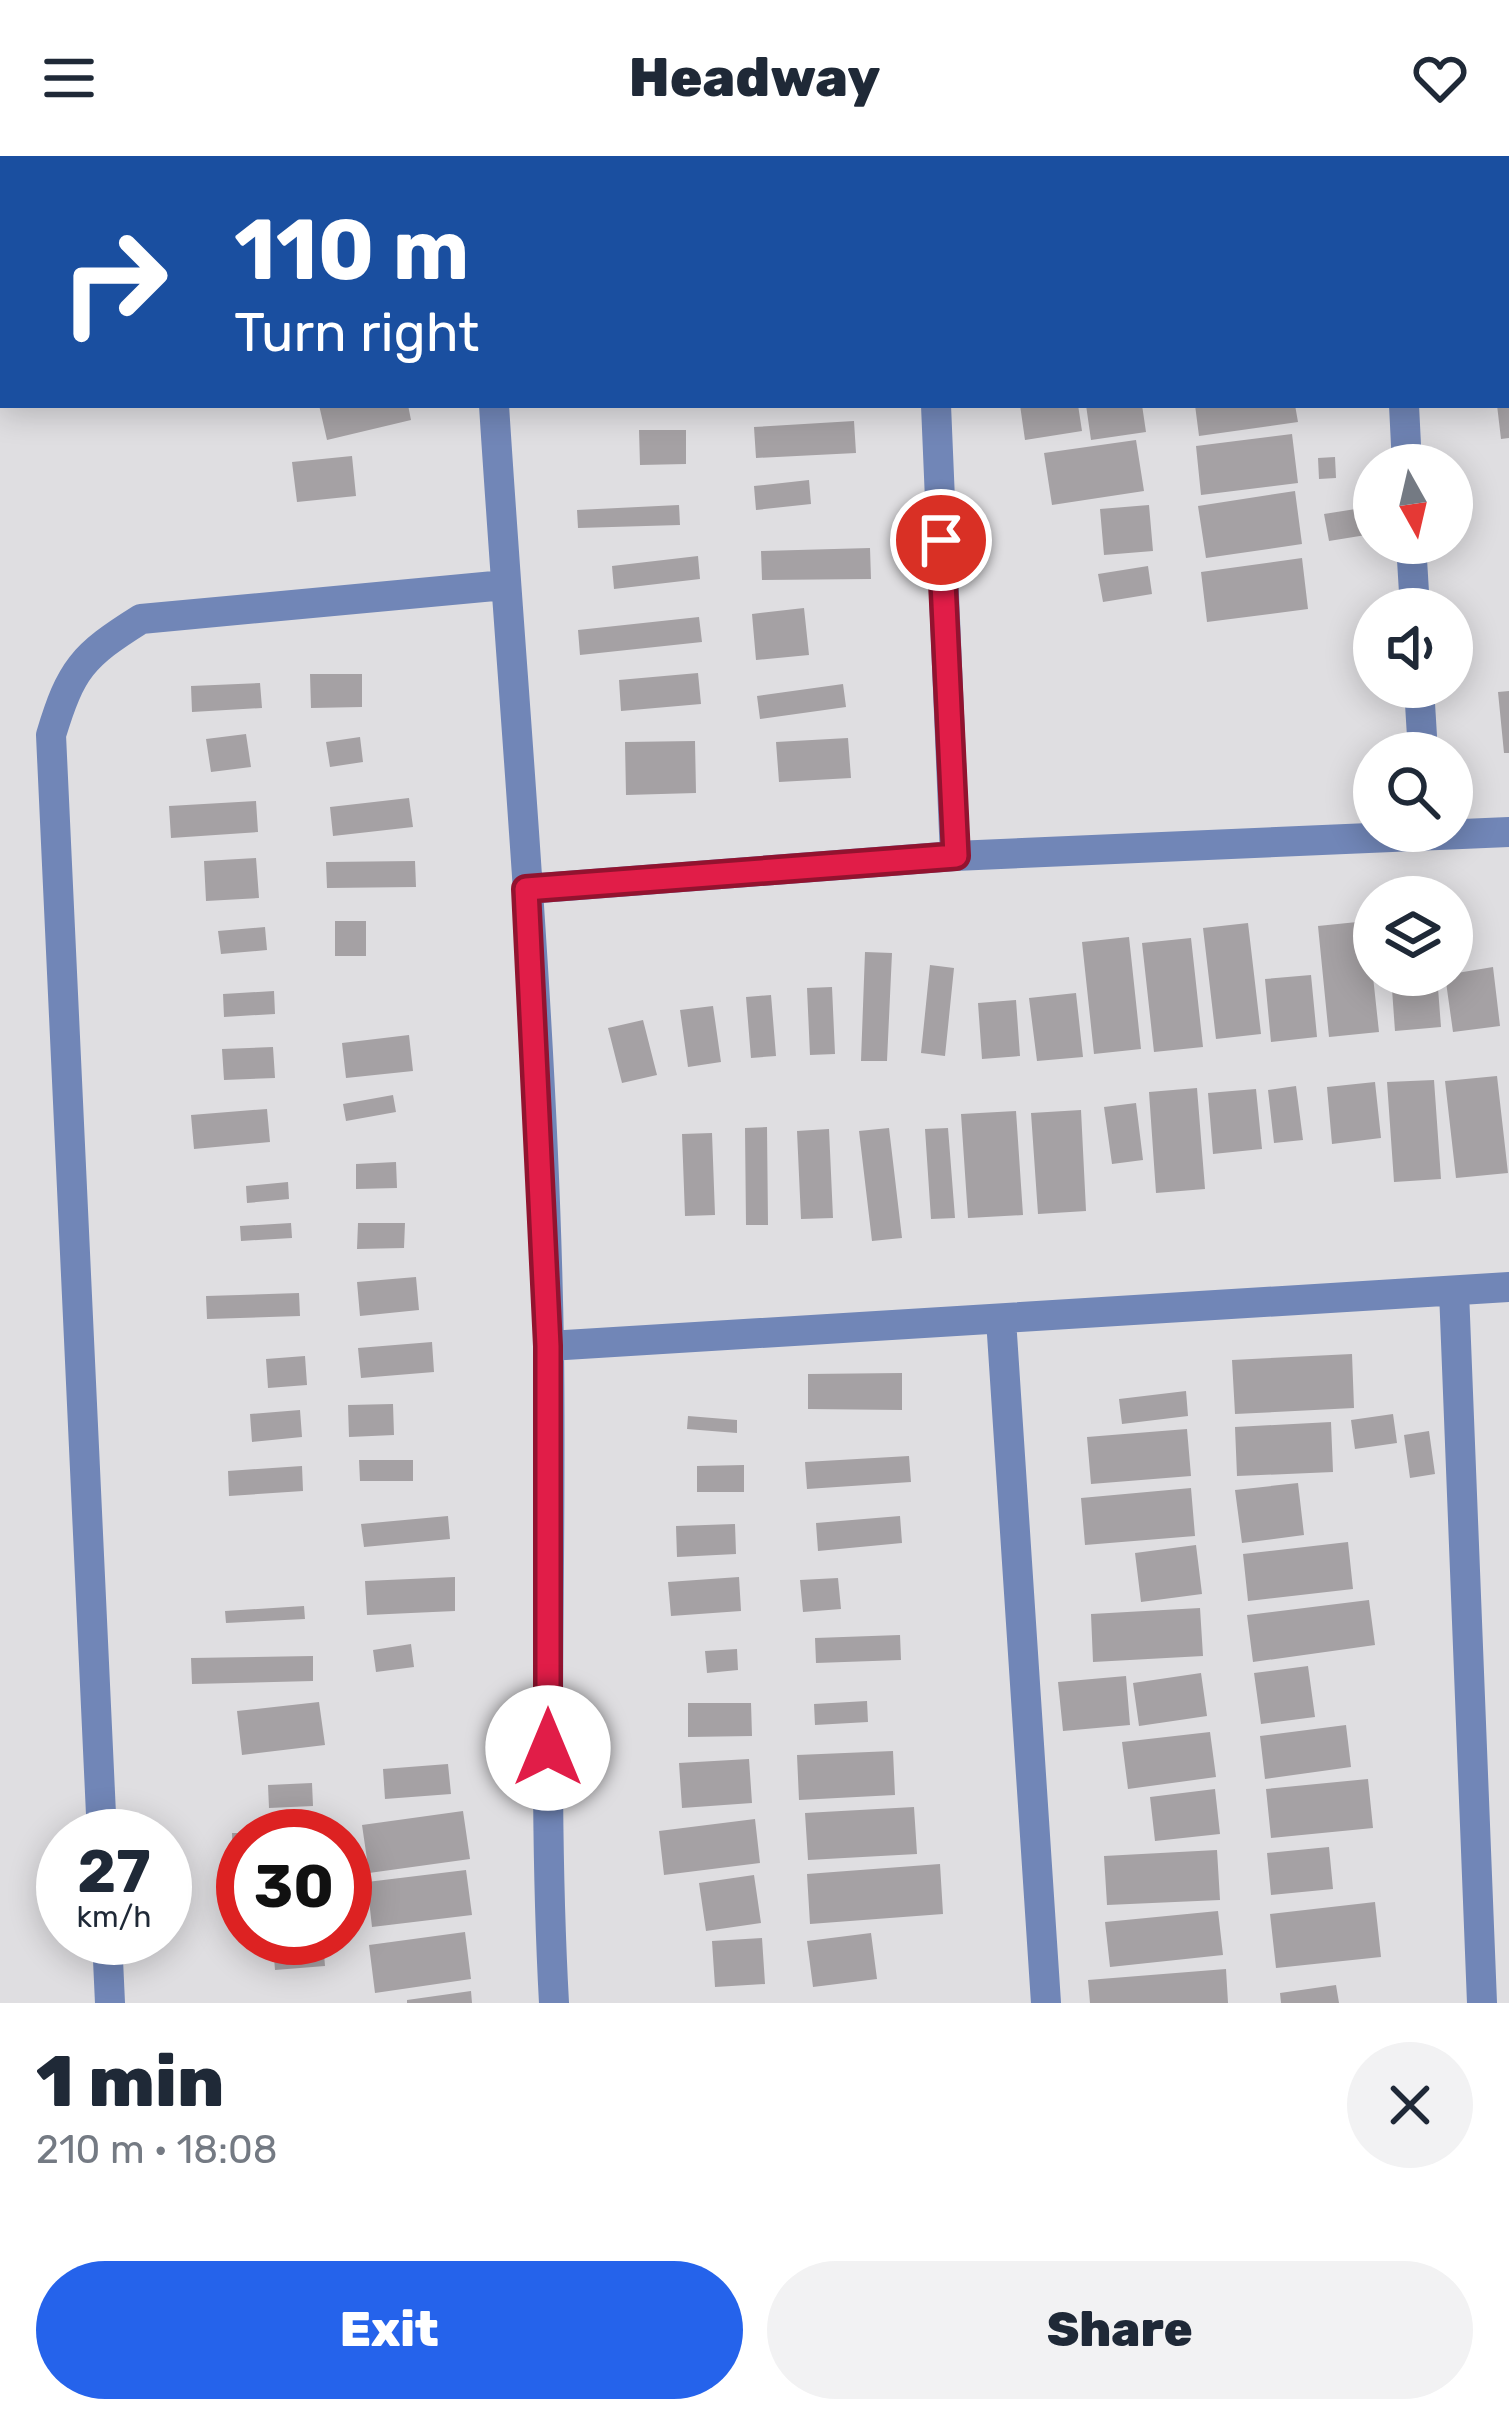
<!DOCTYPE html>
<html lang="en">
<head>
<meta charset="utf-8">
<style>
	body { margin:0; font-family:Rubik,sans-serif; background:#f2f2f3; color:#1f2937; height:100vh; display:flex; flex-direction:column; font-size:45px; white-space:nowrap }
	* { box-sizing:border-box; margin:0 }
	p { font-size:39px; color:#747a83 }
	.icon { flex:none; width:66px; height:66px; fill:none; stroke:currentColor; stroke-width:2; stroke-linecap:round; stroke-linejoin:round }
	.map { position:relative; height:1847px; overflow:hidden }
	.sheet { display:flex; flex-direction:column; background:#fff; flex:1 }
	.sheet>* { flex:none }
	.banner { position:absolute; left:0px; top:0px; width:1509px; height:252px; box-shadow:0 6px 30px #0003; background:#1a4fa0; color:#fff; overflow:hidden }
	.needle { width:78px; rotate:172deg }
	.buttons { position:absolute; left:1353px; top:288px; display:grid; gap:24px }
	.buttons a { display:grid; place-items:center; width:120px; height:120px; border-radius:50%; background:#fff; box-shadow:0 6px 30px #0003; font-size:60px }
	.speed { position:absolute; left:36px; top:1653px; display:flex; gap:24px; font-size:60px; font-weight:700; text-align:center }
	.speed>* { display:grid; place-content:center; width:156px; height:156px; border-radius:50%; background:#fff; box-shadow:0 6px 30px #0003; line-height:1 }
	.speed small { font-size:30px; font-weight:400 }
	.speed .limit { border:18px solid #d22; background:#fff; color:#111 }
	.pin { position:absolute; display:grid; place-items:center; width:102px; height:102px; color:#fff; margin:-51px; border:6px solid #fff; border-radius:50%; box-shadow:0 3px 12px #0007 }
	.me { position:absolute; width:132px; margin:-66px; rotate:0deg; stroke-linejoin:round; filter:drop-shadow(0 0 9px #0008) }
	.turn { display:flex; align-items:center; gap:42px; height:252px; padding:0 36px; font-size:54px }
	.turn .icon { width:156px; height:156px; stroke-width:2.5 }
	.turn b { display:block; font-size:84px; line-height:102px }
	.round { display:grid; place-items:center; flex:none; width:126px; height:126px; border-radius:63px; background:#f2f2f3 }
	.summary { display:flex; align-items:center; justify-content:space-between; height:204px; padding:0 36px }
	h1 { font-size:72px; font-weight:800; line-height:90px }
	.primary-button { display:flex; gap:24px; margin-top:auto; padding:24px 36px }
	.primary-button a { flex:1; height:138px; border-radius:72px; background:#2563eb; color:#fff; font-size:48px; font-weight:800; line-height:138px; text-align:center }
	.primary-button a+a { background:#f2f2f3; color:#1f2937 }
	header { display:flex; justify-content:space-between; align-items:center; height:156px; padding:0 36px; background:#fff; font-size:54px; font-weight:800 }
	.map>svg:first-child { display:block }
	.building { fill:#a5a1a4 }
	.lines { fill:none; stroke-linecap:round; stroke-linejoin:round }
	.minor { stroke:#7186b7; stroke-width:30 }
	.route-casing { stroke:#92132f; stroke-width:30 }
	.route { stroke:#e11d48; stroke-width:21 }
</style>
</head>
<body>
<header><svg class="icon" aria-label="menu" viewBox="0 0 24 24"><path d="M4 6h16M4 12h16M4 18h16"/></svg>Headway<svg class="icon" aria-label="heart" viewBox="0 0 24 24"><path d="M12 20l-8-8c-3-5 5-10 8-4 3-6 11-1 8 4z"/></svg></header>
<div class="map">
<svg width="1509" height="1847" viewBox="0 0 1509 1847">
	<rect width="100%" height="100%" fill="#dfdee1"/>
	<path class="building" d="M319,249h89l3,15 -84,20z
		M1020,249h58l4,26 -57,9z
		M1086,249h56l4,27 -55,8z
		M1195,249h100l3,17 -99,14z
		M1497,249h12v33l-8,1z
		M854,265l2,32 -100,5 -2,-31z
		M639,274h47v34l-46,1z
		M1292,278l6,49 -97,12 -5,-49z
		M1136,284l8,51 -92,14 -8,-52z
		M352,300l4,40 -59,6 -5,-40z
		M1335,301l1,21 -17,1 -1,-21z
		M809,324l2,24 -55,6 -2,-24z
		M1295,335l7,53 -96,14 -8,-52z
		M679,349l1,20 -102,3 -1,-18z
		M1149,349l4,46 -49,4 -4,-46z
		M1362,352l4,27 -37,6 -5,-27z
		M870,392l1,31 -109,1 -1,-29z
		M698,400l2,23 -86,10 -2,-23z
		M1302,402l6,51 -101,13 -6,-50z
		M1148,410l4,28 -49,8 -5,-28z
		M804,452l5,47 -53,5 -4,-46z
		M699,461l3,25 -122,13 -2,-25z
		M698,517l3,31 -80,7 -2,-31z
		M310,518h52v33l-51,1z
		M260,527l2,25 -70,4 -1,-26z
		M843,528l3,23 -86,12 -3,-23z
		M1509,535v62h-5l-6,-61z
		M246,578l5,33 -40,5 -5,-33z
		M360,581l3,25 -33,5 -4,-25z
		M848,582l3,40 -72,4 -3,-40z
		M695,585l1,52 -70,2 -1,-53z
		M409,642l4,29 -80,9 -3,-29z
		M256,645l2,31 -87,6 -2,-32z
		M256,702l3,40 -53,3 -2,-40z
		M415,705l1,26 -89,1 -1,-26z
		M335,765h31v35h-31z
		M1367,765l12,111 -50,5 -11,-111z
		M1248,767l13,111 -45,5 -13,-111z
		M265,771l2,23 -46,4 -3,-23z
		M1129,781l12,112 -47,5 -12,-112z
		M1191,782l12,109 -49,5 -12,-109z
		M865,796l27,1 -5,108h-26z
		M930,809l24,3 -9,88 -24,-3z
		M1493,811l7,59 -47,6 -8,-57z
		M1311,819l6,62 -46,5 -6,-63z
		M1391,819h46l4,52 -46,4z
		M832,831l3,67 -25,1 -3,-67z
		M274,835l1,23 -51,3 -1,-23z
		M1076,837l7,64 -46,4 -8,-63z
		M771,839l5,61 -25,2 -5,-61z
		M1016,844l4,56 -38,3 -4,-56z
		M713,850l8,56 -33,5 -8,-57z
		M643,864l14,55 -35,8 -14,-55z
		M409,879l4,36 -67,7 -4,-35z
		M273,891l2,31 -51,2 -2,-31z
		M1497,920l11,97 -52,5 -11,-97z
		M1434,924l7,99 -47,3 -7,-100z
		M1375,926l6,56 -49,6 -5,-57z
		M1296,930l7,54 -29,3 -6,-53z
		M1197,932l8,101 -49,4 -7,-101z
		M1256,933l6,60 -49,5 -5,-61z
		M393,939l3,17 -50,9 -3,-17z
		M1136,947l7,57 -31,4 -8,-57z
		M267,953l3,33 -76,7 -3,-34z
		M1081,954l5,101 -48,3 -7,-101z
		M1016,955l7,104 -55,3 -7,-104z
		M767,971l1,98h-22l-1,-97z
		M889,972l13,110 -30,3 -13,-110z
		M948,972l7,90 -24,1 -6,-90z
		M829,973l4,89 -32,1 -4,-88z
		M712,977l3,82 -30,1 -3,-82z
		M396,1006l1,26 -41,1v-25z
		M288,1026l1,17 -42,4 -1,-17z
		M291,1067l1,15 -51,3 -1,-15z
		M358,1067h47l-1,25 -47,1z
		M416,1121l3,33 -59,6 -3,-34z
		M299,1137l1,23 -93,3 -1,-23z
		M432,1186l2,30 -73,6 -3,-30z
		M1352,1198l2,54 -119,6 -3,-54z
		M305,1200l2,29 -39,3 -2,-29z
		M902,1217v37l-94,-1v-35z
		M1186,1235l2,25 -66,8 -3,-25z
		M393,1248l1,31 -45,2 -1,-32z
		M300,1254l2,27 -50,5 -2,-28z
		M1393,1258l4,29 -42,6 -4,-29z
		M688,1260l49,4v13l-50,-4z
		M1331,1266l2,50 -96,4 -2,-49z
		M1187,1273l4,47 -100,8 -4,-47z
		M1429,1275l6,43 -25,4 -6,-43z
		M909,1300l2,26 -104,7 -2,-27z
		M359,1304h54v21h-53z
		M744,1309v27h-47v-26z
		M302,1310l1,25 -74,5 -1,-25z
		M1298,1327l6,52 -62,8 -7,-53z
		M1191,1332l4,48 -110,9 -4,-47z
		M448,1360l2,23 -86,8 -3,-23z
		M900,1360l2,27 -84,8 -2,-28z
		M735,1368l1,30 -59,3 -1,-31z
		M1348,1386l5,47 -105,12 -5,-47z
		M1196,1389l6,49 -61,8 -6,-49z
		M455,1421v34l-88,4 -2,-34z
		M739,1421l2,34 -70,5 -3,-34z
		M838,1422l3,31 -38,3 -3,-32z
		M1369,1444l6,45 -122,17 -6,-47z
		M304,1450l1,13 -79,4 -1,-12z
		M1200,1452l3,48 -110,6 -2,-48z
		M900,1479l1,25 -85,3 -1,-25z
		M411,1488l3,23 -38,5 -3,-22z
		M737,1493l1,21 -31,3 -2,-22z
		M313,1500v25l-121,3 -1,-26z
		M1308,1510l7,51 -54,7 -7,-51z
		M1201,1517l6,43 -68,10 -6,-43z
		M1126,1520l4,49 -67,6 -5,-49z
		M867,1545l1,21 -53,3 -1,-21z
		M319,1546l6,43 -83,10 -5,-44z
		M688,1547h63l1,33 -64,1z
		M1346,1569l5,42 -86,12 -5,-43z
		M1210,1576l6,45 -88,12 -6,-47z
		M893,1595l2,44 -96,5 -2,-45z
		M749,1603l3,44 -70,5 -3,-45z
		M448,1608l3,30 -66,5 -2,-30z
		M1368,1623l5,49 -102,10 -5,-49z
		M312,1627l1,23 -44,2 -1,-23z
		M1215,1633l5,45 -65,7 -5,-44z
		M914,1651l3,47 -109,6 -3,-47z
		M463,1655l7,48 -101,14 -7,-48z
		M755,1663l5,44 -96,12 -5,-44z
		M232,1677h11v27h-10z
		M1329,1691l4,42 -62,6 -4,-42z
		M1217,1694l3,50 -113,5 -3,-49z
		M940,1708l3,50 -133,10 -3,-50z
		M466,1714l6,45 -100,12 -5,-45z
		M754,1719l7,48 -55,8 -7,-48z
		M1375,1746l6,55 -105,11 -6,-54z
		M1218,1755l5,44 -113,12 -5,-45z
		M465,1776l6,47 -96,14 -6,-48z
		M871,1777l6,46 -64,8 -6,-46z
		M762,1782l3,46 -50,3 -3,-46z
		M323,1785l2,25 -50,4 -2,-25z
		M1226,1813l2,34h-138l-2,-23z
		M1336,1829l3,18h-58l-1,-10z
		M471,1835l1,12h-65v-3z"/>
	<g class="lines">
		<path class="minor" d="M479,0v3
			M925,0v3
			M1390,0v3
			M494,249c20,314 50,629 55,944 3,218 -7,436 5,654
			M936,249l19,451
			M1404,249l3,60
			M1411,387l4,66
			M1419,531l4,66
			M527,733l428,-33 554,-24
			M1454,1135l28,712
			M1001,1163l45,684
			M549,1190l960,-59
			M102,1680l-51,-1101c20,-66 31,-79 90,-116l364,-34
			M107,1782l3,65"/>
	</g>
	<g class="lines">
		<g class="route-casing">
			<path id="route" d="M548,1592v-402l-22,-457 430,-33 -15,-316"/>
		</g>
		<use href="#route" class="route"/>
	</g>
</svg>
<div class="buttons">
<a><svg class="needle" viewBox="-14 -14 28 28"><path d="M0-13l5 13h-10z" fill="#e53935"/><path d="M0 13l5-13h-10z" fill="#747a83"/></svg></a>
<a><svg class="icon" aria-label="sound" viewBox="0 0 24 24"><path d="M4 9h4l5-4v14l-5-4H4zM17 9q2 3 0 6"/></svg></a>
<a><svg class="icon" aria-label="search" viewBox="0 0 24 24"><circle cx="10" cy="10" r="6"/><path d="M15 15l6 6"/></svg></a>
<a><svg class="icon" aria-label="layers" viewBox="0 0 24 24"><path d="M12 4l9 5-9 5-9-5zM3 14l9 5 9-5"/></svg></a>
</div>
<div class="speed"><div>27<small>km/h</small></div><div class="limit">30</div></div>
<div class="pin" style="left:941px;top:384px;background:#d93025"><svg class="icon" aria-label="arrive" viewBox="0 0 24 24"><path d="M6 21V4h12l-3 4 3 4H6"/></svg></div>
<svg class="me" style="left:548px;top:1592px" viewBox="-20 -20 40 40"><circle r="19" fill="#fff"/><path d="M0-13L10 11 0 6-10 11z" fill="#e11d48"/></svg>
<div class="banner">
<div class="turn"><svg class="icon" aria-label="right" viewBox="0 0 24 24"><path d="M7 20v-9h11M14 6l5 5-5 5"/></svg><div><b>110 m</b>Turn right</div></div>
</div>
</div>
<section class="sheet">
<div class="summary"><div><h1>1 min</h1><p>210 m · 18:08</p></div><a class="round"><svg class="icon" aria-label="close" viewBox="0 0 24 24"><path d="M6 6l12 12M18 6L6 18"/></svg></a></div>
<div class="primary-button"><a>Exit</a><a>Share</a></div>
</section>
</body>
</html>
